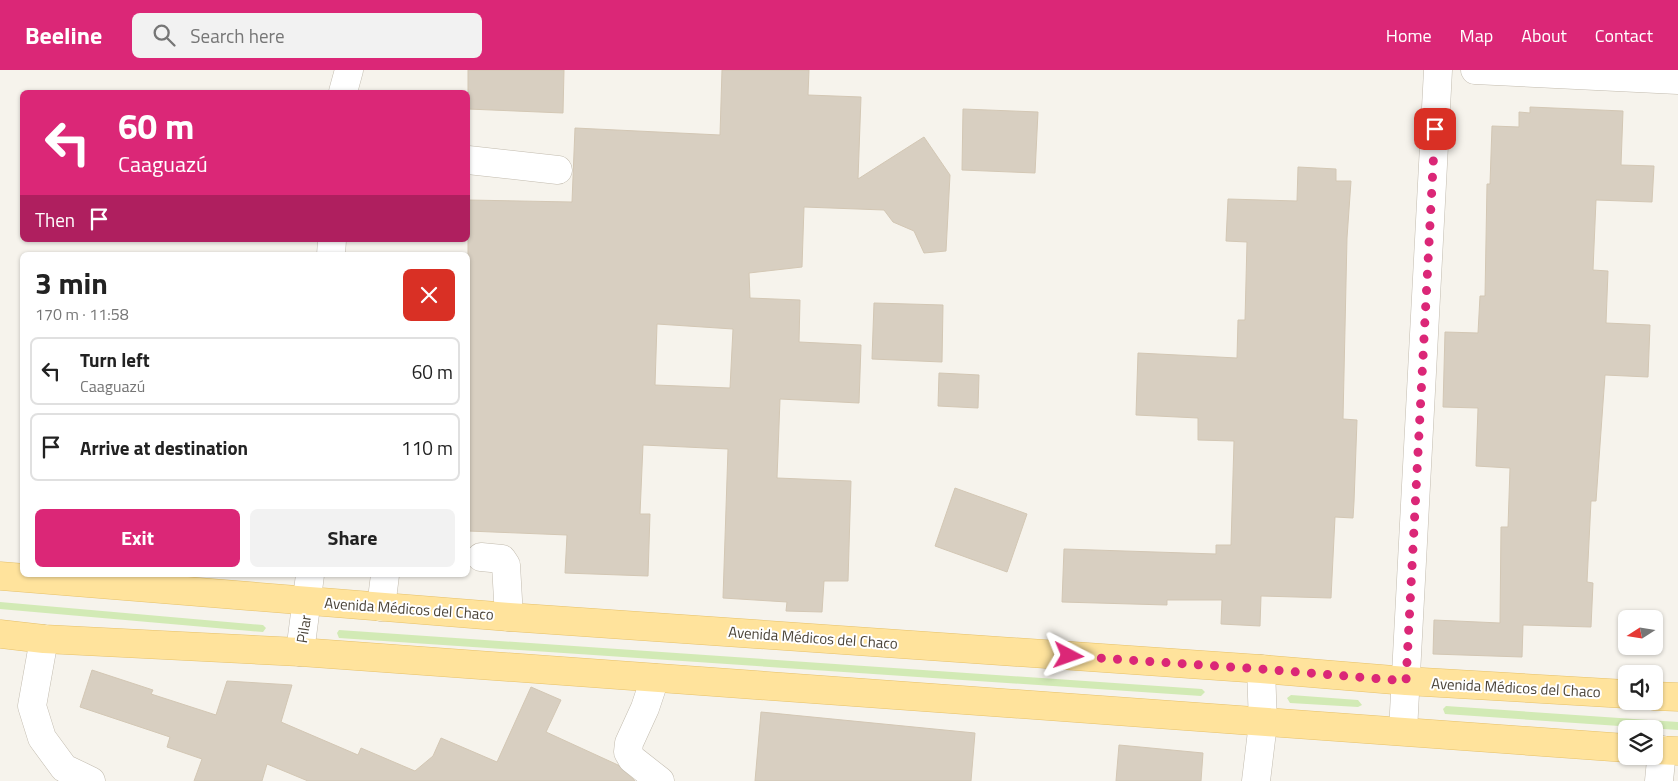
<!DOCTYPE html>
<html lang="en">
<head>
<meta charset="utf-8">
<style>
	body { margin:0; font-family:"Titillium Web",sans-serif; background:#f2f2f2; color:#222; height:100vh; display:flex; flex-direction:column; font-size:19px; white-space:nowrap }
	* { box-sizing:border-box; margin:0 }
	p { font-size:16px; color:#767676 }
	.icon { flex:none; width:28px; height:28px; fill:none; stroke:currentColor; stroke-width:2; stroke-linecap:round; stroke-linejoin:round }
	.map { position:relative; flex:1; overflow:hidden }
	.details { position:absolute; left:20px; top:182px; width:450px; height:325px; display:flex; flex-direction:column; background:#fff; border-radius:8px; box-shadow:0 1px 4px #0004 }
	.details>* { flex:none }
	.banner { position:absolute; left:20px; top:20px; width:450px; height:152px; border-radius:8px; box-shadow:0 1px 4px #0004; background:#db2777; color:#fff; overflow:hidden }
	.needle { width:32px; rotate:258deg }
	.buttons { position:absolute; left:1618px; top:540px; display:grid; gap:10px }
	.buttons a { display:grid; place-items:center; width:45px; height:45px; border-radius:8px; background:#fff; box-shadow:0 1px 4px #0004; font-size:25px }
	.pin { position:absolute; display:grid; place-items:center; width:42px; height:42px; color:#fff; margin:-21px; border-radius:10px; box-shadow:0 2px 8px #0006 }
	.me { position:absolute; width:55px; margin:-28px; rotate:94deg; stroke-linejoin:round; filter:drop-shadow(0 0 4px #0008) }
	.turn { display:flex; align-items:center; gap:18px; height:105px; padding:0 15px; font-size:22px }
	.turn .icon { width:65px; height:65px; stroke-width:2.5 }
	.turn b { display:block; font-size:35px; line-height:42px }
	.then { display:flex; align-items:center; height:48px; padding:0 15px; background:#0003; gap:10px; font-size:19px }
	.round { display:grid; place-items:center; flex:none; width:52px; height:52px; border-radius:8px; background:#f2f2f2 }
	.overview { display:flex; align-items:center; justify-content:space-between; height:85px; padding:0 15px }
	h1 { font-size:30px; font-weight:700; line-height:38px }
	.cta { display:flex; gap:10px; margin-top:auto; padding:10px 15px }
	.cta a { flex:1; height:58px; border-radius:8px; background:#db2777; color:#fff; font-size:20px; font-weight:700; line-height:58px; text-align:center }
	.cta a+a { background:#f2f2f2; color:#222 }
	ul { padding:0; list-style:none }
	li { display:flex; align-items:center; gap:15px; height:68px; margin:0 10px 8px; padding:0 5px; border:2px solid #e0e0e0; border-radius:8px }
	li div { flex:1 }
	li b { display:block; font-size:19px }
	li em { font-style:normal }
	header { display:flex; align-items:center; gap:30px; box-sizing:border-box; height:70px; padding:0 25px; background:#db2777; color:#fff }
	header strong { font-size:24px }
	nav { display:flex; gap:28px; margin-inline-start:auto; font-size:18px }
	.search { width:350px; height:45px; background:#f2f2f2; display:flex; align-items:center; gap:12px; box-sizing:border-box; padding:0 18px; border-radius:8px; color:#767676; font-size:19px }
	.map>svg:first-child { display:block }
	.green { fill:#d2eab5 }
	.building { fill:#d8cfc1; stroke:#d3c7b4; fill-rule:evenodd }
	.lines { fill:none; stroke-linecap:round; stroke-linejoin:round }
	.minor-casing { stroke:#c2bbae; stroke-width:29 }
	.major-casing { stroke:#e6c16a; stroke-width:29 }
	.minor { stroke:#fff; stroke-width:28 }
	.major { stroke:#ffe39c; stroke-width:28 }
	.route { stroke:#db2777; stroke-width:9; stroke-dasharray:0 16.2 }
	.labels { text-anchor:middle; stroke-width:4; stroke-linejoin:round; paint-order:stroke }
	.street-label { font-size:15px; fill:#4b4439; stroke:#fff }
</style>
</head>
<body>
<header>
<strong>Beeline</strong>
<div class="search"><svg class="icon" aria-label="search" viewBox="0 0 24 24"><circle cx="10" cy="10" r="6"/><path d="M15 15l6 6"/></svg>Search here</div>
<nav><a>Home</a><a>Map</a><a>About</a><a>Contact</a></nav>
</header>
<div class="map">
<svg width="1678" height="711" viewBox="0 0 1678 711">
	<rect width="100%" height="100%" fill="#f6f3ec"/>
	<path class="green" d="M0,532l263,23 3,3 -3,4 -263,-23z
		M339,560l863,59 3,3 -4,4 -862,-58 -2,-5z
		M1291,625l67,5 4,5 -4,2 -68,-4 -3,-5z
		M1446,636l232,16v8l-233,-16 -2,-5z"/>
	<path class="building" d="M468,0h96l-1,43 -95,-4z
		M722,0h87l-1,25 53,2 -3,82 66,-42 26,38 -4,76 -22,2 -10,-22 -21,-9 -9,-12 -80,-3 -2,60 -53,6 1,25 50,2 -1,42 62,3 -2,58 -79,-4 -3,79 74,3 -3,100h-24l-2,31 -36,-1 1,-9 -64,-4 5,-149 -85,-4 -3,69h10l-2,62 -83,-3 2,-38 -99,-4v-331l104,2 3,-74 145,7zM657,254l76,5 -3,59 -75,-3z
		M1530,37l93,4 -2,54 33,1 -2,36 -56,-2 -3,70 15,1 -2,52 44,2 -2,52 -43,-2 -9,126h-5l-4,81 6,1 -2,44 -68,-2 -1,32 -89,-3 1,-34 66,3 1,-96h7l2,-59 -34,-2 2,-58 -35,-1 2,-75 33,1 2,-37h5l2,-112h3l2,-58 27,1v-15l11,1z
		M963,39l75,3 -3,61 -73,-3z
		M1298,97l38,2v12h15l-4,57 -4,181 14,1 -3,82 -1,16 -18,-1 -4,81 -70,-2 -1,30 -39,-2 1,-24h-55v5l-105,-3 2,-53 152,5v-9h15l3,-104 -36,-1v-22l-62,-3 2,-62 99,5 1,-38h7l2,-78 -21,-1 2,-42 69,2z
		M874,233l69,2 -1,57 -70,-3z
		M939,303l40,2 -1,33 -40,-2z
		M955,418l72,26 -20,58 -72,-26z
		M92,600l61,20 -2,4 65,21 11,-34 65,4 -11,37 77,33 3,-7 54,23 18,-15 8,-18 56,24 34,-75 30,13 -15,32 72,33 17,16h-327l-41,-17 -5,17h-68l8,-22 -35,-12 3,-10 -90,-30z
		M761,642l214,21 -4,48h-216z
		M1119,675l84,8 -2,28h-85z"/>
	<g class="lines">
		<g class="minor-casing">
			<path id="minor" d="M1475,0l203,10
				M343,22l6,-22
				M468,90l90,10
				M331,185l1,-15
				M481,487l21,2 4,6 3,52
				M381,537l4,-32
				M44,569l-12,67 10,32 22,30 27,13
				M300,582l10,-77
				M655,608l-10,30 -16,35 -1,9 4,7 28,22
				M1403,661l35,-661
				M1256,711l7,-58 -2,-54
				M1659,711l3,-31"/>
		</g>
		<g class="major-casing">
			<path id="major" d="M0,506l509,41 752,52 145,12 220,13
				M0,564l44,5 256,13 1326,96
				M1654,626l24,1
				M1654,680l24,1"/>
		</g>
		<use href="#minor" class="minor"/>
		<use href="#major" class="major"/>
	</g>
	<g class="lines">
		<path class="route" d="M1069,586l192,13 145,12 29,-552"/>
	</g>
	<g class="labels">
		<g class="street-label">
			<text transform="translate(409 539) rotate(4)" y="5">Avenida Médicos del Chaco</text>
			<text transform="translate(304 559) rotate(-81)" y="5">Pilar</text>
			<text transform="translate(813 568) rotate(4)" y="5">Avenida Médicos del Chaco</text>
			<text transform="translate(1516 618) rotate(3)" y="5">Avenida Médicos del Chaco</text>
		</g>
	</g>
</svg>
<div class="buttons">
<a><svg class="needle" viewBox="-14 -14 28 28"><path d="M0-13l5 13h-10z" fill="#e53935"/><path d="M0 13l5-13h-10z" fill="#767676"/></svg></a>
<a><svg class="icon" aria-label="sound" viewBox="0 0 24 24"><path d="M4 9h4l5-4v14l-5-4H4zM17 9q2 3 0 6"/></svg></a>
<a><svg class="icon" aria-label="layers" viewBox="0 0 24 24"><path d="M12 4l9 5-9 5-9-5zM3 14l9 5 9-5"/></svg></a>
</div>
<div class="pin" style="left:1435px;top:59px;background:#d93025"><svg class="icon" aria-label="arrive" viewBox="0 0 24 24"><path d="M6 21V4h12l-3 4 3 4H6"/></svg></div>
<svg class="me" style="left:1069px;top:586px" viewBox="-20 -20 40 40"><path d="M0-17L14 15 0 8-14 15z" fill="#db2777" stroke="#fff" stroke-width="4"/></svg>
<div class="banner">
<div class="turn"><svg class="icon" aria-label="left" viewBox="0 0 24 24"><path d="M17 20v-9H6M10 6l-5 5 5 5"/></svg><div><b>60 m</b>Caaguazú</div></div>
<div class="then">Then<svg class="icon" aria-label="arrive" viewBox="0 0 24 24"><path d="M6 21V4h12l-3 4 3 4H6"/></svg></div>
</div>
<section class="details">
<div class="overview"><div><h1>3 min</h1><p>170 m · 11:58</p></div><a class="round" style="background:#d93025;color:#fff"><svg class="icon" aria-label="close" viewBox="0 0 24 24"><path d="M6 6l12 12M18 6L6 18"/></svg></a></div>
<ul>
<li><svg class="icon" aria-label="left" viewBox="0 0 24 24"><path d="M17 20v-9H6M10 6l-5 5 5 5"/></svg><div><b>Turn left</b><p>Caaguazú</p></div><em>60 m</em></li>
<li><svg class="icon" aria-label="arrive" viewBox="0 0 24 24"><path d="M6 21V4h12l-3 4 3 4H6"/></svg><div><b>Arrive at destination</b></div><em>110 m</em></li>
</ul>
<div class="cta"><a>Exit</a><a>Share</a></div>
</section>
</div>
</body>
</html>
